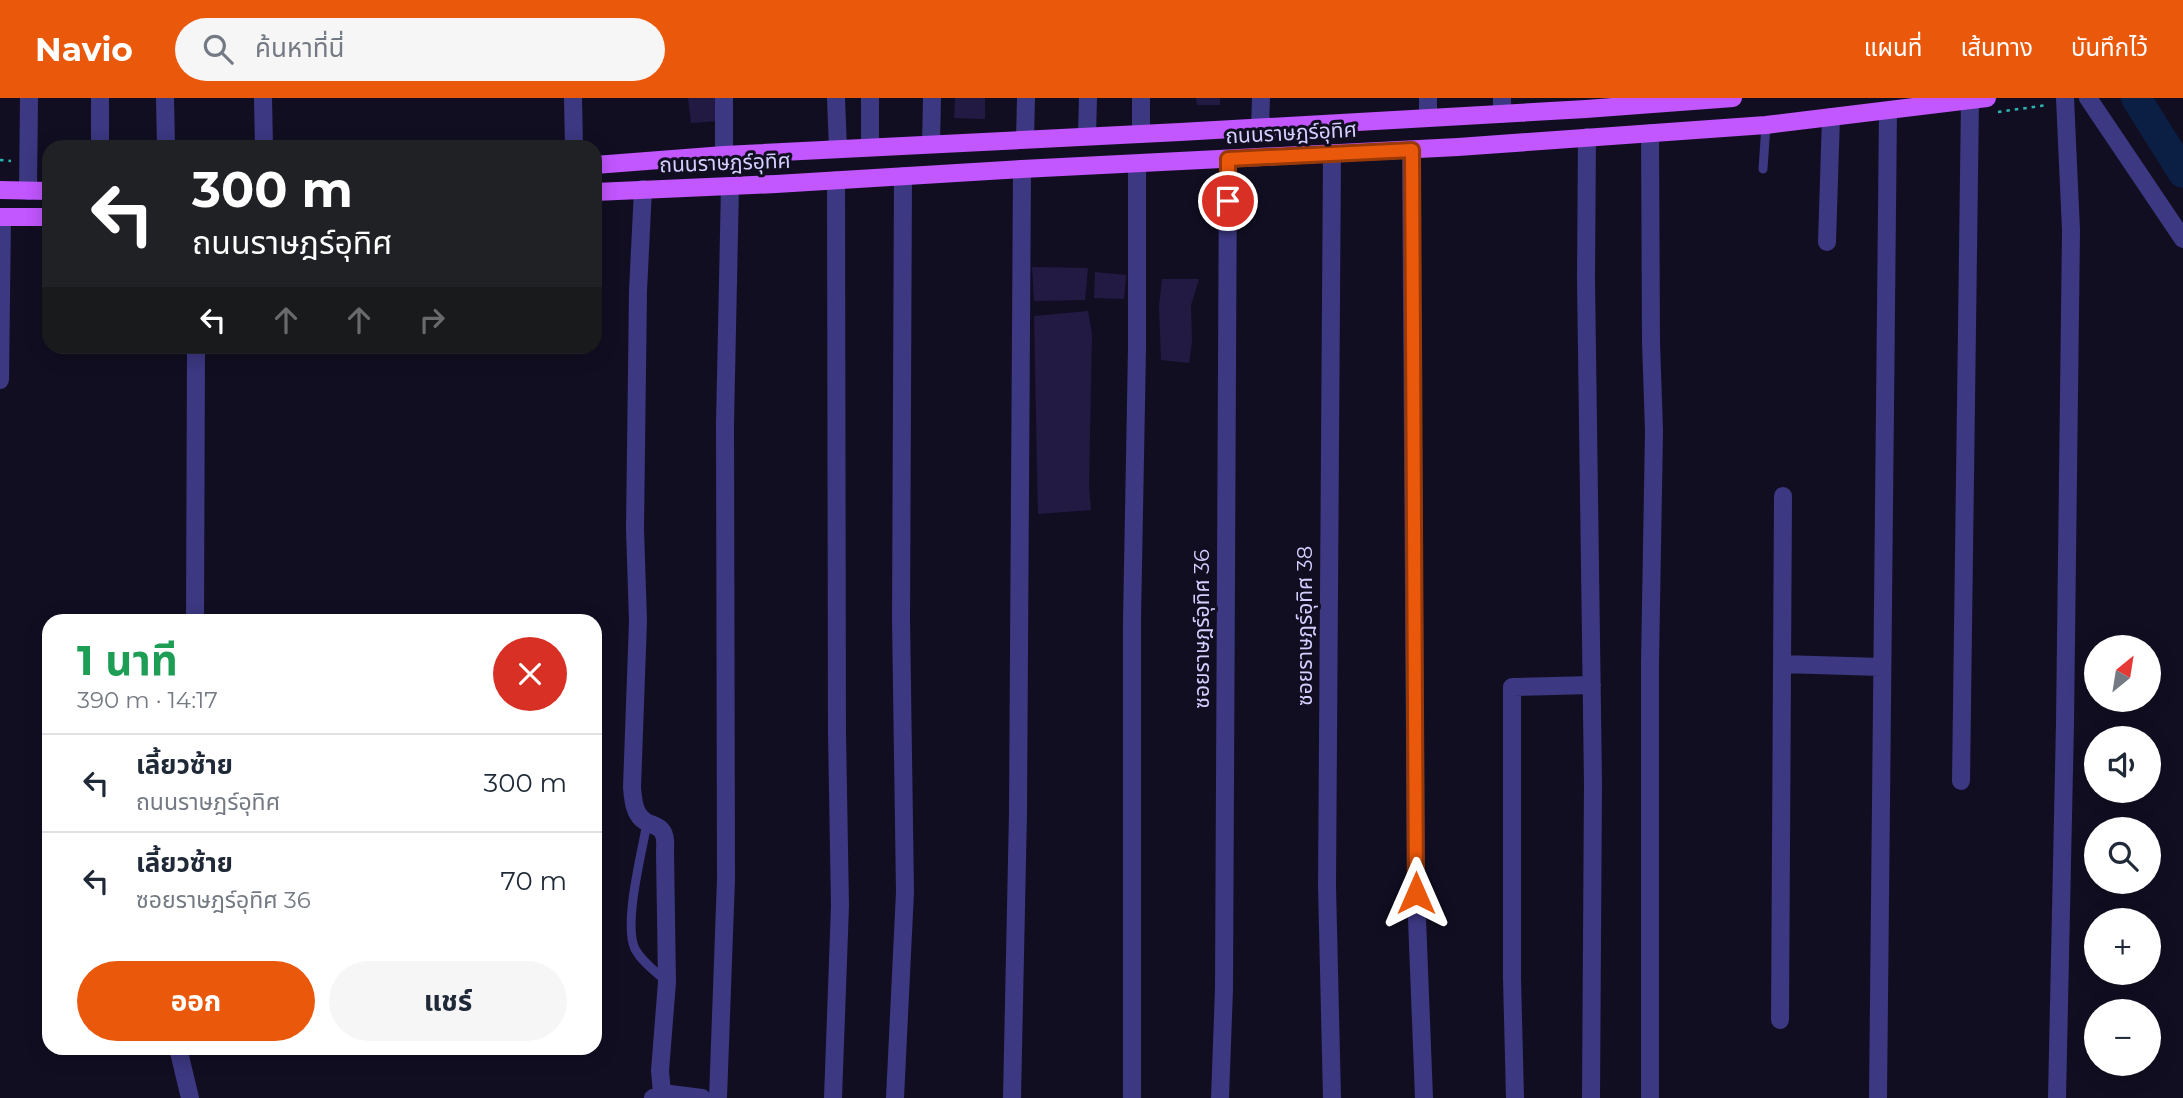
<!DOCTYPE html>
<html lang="th">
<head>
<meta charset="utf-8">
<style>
	body { margin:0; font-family:Montserrat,"Noto Sans Thai",sans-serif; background:#f6f6f7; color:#1f2937; height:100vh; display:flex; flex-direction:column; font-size:26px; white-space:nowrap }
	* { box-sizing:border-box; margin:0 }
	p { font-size:23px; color:#747a83 }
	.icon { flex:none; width:38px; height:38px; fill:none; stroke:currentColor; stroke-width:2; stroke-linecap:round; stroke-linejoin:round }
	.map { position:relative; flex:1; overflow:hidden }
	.side { position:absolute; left:42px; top:516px; width:560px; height:441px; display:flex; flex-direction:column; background:#fff; border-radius:21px; box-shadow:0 4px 18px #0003 }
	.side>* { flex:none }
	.guide { position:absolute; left:42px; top:42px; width:560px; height:214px; border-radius:21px; box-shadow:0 4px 18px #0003; background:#202124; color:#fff; overflow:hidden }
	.needle { width:46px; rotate:30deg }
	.controls { position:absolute; left:2084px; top:537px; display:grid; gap:14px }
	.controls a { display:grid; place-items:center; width:77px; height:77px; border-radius:50%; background:#fff; box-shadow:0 4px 18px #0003; font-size:35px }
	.pin { position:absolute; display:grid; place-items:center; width:60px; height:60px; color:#fff; margin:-30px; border:4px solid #fff; border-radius:50%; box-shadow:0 2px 7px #0007 }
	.me { position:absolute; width:77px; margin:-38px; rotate:0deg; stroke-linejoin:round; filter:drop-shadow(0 0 5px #0008) }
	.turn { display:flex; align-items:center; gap:24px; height:147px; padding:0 35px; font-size:32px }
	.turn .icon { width:91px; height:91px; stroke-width:2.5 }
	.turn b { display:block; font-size:49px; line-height:60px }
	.lanes { display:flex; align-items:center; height:66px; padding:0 35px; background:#0003; justify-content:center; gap:35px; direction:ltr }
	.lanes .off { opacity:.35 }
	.round { display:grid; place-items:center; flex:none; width:74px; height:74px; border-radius:37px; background:#f6f6f7 }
	.overview { display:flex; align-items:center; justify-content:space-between; height:119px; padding:0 35px }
	h1 { font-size:42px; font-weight:700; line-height:52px; color:#1e9e55 }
	.primary-button { display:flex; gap:14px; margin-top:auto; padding:14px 35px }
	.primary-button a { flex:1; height:80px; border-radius:42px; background:#ea580c; color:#fff; font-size:28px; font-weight:700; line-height:80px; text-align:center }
	.primary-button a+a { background:#f6f6f7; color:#1f2937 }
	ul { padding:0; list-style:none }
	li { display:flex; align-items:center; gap:21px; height:98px; padding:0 35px; border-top:2px solid #e0e1e3 }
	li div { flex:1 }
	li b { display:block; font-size:26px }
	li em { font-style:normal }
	header { display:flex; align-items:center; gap:42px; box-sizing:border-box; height:98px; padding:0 35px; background:#ea580c; color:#fff }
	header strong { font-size:33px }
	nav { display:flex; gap:38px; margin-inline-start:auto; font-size:24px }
	.search { width:490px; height:63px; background:#f6f6f7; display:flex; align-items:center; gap:18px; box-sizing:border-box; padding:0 24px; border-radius:38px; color:#747a83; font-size:26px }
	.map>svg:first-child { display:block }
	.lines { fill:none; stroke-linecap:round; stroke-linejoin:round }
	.river { stroke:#0b1f44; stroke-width:30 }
	.building { fill:#231a43 }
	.path { stroke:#2eb4ae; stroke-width:2.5; stroke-dasharray:3.5 5; stroke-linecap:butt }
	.service { stroke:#3c3882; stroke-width:9 }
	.minor { stroke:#3c3882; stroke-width:18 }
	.primary { stroke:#c256ff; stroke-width:18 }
	.route-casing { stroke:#983908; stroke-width:18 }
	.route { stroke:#ea580c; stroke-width:12 }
	.labels { text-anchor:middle; stroke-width:6; stroke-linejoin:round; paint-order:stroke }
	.street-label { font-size:21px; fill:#d5cfff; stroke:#110e22 }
</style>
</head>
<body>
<header>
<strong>Navio</strong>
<div class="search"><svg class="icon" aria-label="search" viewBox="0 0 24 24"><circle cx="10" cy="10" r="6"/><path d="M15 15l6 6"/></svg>ค้นหาที่นี่</div>
<nav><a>แผนที่</a><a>เส้นทาง</a><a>บันทึกไว้</a></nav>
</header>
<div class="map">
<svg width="2183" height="1000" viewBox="0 0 2183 1000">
	<rect width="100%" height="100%" fill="#110e22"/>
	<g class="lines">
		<path class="river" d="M2136,0l47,75"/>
	</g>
	<path class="building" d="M688,0h31v23l-28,2z
		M955,0h30v21l-31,-1z
		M1196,0h24v7h-23z
		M1032,169l56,1 -3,32 -51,1z
		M1095,174l31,3 -2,24 -30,-1z
		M1162,181h37l-8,26 1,37 -3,21 -28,-3 -2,-54z
		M1088,213l4,22 -3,152 2,25 -53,4 -4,-198z"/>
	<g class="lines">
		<path class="path" d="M1998,14l49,-7
			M0,62l11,1"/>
		<path class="service" d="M1763,71l3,-44
			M647,725c-5,29 -24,101 -12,126 7,13 20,22 31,32"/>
		<path class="minor" d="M165,0l1,49
			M263,0l1,49
			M573,0l1,49
			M724,0v57
			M836,0l2,51
			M870,0v49
			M1428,0v20
			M2088,0l95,141
			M1502,16v-16
			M1260,30l1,-30
			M1141,36v-36
			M1087,38l1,-38
			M1587,39l-1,142 7,505 -2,314
			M1025,41l1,-41
			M931,46l1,-46
			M100,49v-49
			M1411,52l5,743 8,205
			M1332,55l-5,733 5,212
			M643,91l-5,102 -3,238 3,92 -6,166c1,13 2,28 14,35 8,4 15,4 18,13 2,5 1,12 1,17l2,130 -7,89 2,22 -9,5
			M28,93l1,-93
			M1827,144l4,-125
			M0,282l2,-163
			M195,523l1,-275
			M1782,566l99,3
			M1961,683l9,-681
			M1780,922l3,-524
			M178,950l12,50
			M662,995l40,5
			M718,1000l8,-219 -1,-455 5,-238
			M833,1000l7,-192 -3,-173 -1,-553
			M895,1000l10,-206 -4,-273 2,-443
			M1012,1000l6,-286 4,-643
			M1132,1000v-477l5,-273v-184
			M1220,1000l4,-109 4,-830
			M1515,1000l-3,-120v-291l80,-2
			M1650,1000v-435l4,-232 -3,-89 -1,-209
			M1878,1000l10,-987
			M2057,1000l8,-375 6,-493 -6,-132"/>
		<path class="primary" d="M595,67l129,-10 456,-23 406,-23 147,-11
			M0,92l49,1
			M595,94l181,-8 246,-15 436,-22 308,-22 221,-27
			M0,119h49"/>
	</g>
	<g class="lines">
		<g class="route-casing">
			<path id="route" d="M1228,103v-42l184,-9 4,743"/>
		</g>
		<use href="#route" class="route"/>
	</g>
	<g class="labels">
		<g class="street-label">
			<text transform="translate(1291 35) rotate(-3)" y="7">ถนนราษฎร์อุทิศ</text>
			<text transform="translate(725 65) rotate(-2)" y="7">ถนนราษฎร์อุทิศ</text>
			<text transform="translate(1305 528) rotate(-90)" y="7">ซอยราษฎร์อุทิศ 38</text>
			<text transform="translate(1202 531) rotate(-90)" y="7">ซอยราษฎร์อุทิศ 36</text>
		</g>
	</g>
</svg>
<div class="controls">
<a><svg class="needle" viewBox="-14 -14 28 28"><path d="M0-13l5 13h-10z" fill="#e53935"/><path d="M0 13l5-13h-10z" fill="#747a83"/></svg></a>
<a><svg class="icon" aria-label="sound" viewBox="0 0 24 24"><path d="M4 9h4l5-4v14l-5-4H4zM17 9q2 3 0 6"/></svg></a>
<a><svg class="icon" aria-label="search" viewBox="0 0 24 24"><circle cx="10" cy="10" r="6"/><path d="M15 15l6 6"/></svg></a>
<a>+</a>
<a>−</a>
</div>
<div class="pin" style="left:1228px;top:103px;background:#d93025"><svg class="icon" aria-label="arrive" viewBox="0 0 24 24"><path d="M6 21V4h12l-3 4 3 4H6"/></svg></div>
<svg class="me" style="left:1416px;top:795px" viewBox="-20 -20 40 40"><path d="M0-17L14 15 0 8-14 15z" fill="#ea580c" stroke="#fff" stroke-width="4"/></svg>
<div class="guide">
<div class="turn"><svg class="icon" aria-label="left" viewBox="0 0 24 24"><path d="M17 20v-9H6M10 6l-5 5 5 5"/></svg><div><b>300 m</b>ถนนราษฎร์อุทิศ</div></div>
<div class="lanes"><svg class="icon" aria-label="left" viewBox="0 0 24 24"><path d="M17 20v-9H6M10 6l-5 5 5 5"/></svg><svg class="icon off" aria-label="ahead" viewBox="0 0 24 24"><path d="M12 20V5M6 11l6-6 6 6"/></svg><svg class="icon off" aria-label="ahead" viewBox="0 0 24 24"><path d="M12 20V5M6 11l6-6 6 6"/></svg><svg class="icon off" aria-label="right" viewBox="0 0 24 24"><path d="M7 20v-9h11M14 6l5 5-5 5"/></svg></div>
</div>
<section class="side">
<div class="overview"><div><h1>1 นาที</h1><p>390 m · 14:17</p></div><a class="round" style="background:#d93025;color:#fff"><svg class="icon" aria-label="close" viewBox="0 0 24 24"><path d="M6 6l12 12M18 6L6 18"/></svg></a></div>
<ul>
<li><svg class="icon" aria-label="left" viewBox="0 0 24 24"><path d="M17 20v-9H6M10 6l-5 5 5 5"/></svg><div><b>เลี้ยวซ้าย</b><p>ถนนราษฎร์อุทิศ</p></div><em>300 m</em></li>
<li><svg class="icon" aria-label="left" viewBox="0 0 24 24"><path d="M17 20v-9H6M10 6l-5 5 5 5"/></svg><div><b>เลี้ยวซ้าย</b><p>ซอยราษฎร์อุทิศ 36</p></div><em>70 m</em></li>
</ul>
<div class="primary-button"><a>ออก</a><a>แชร์</a></div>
</section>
</div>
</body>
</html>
